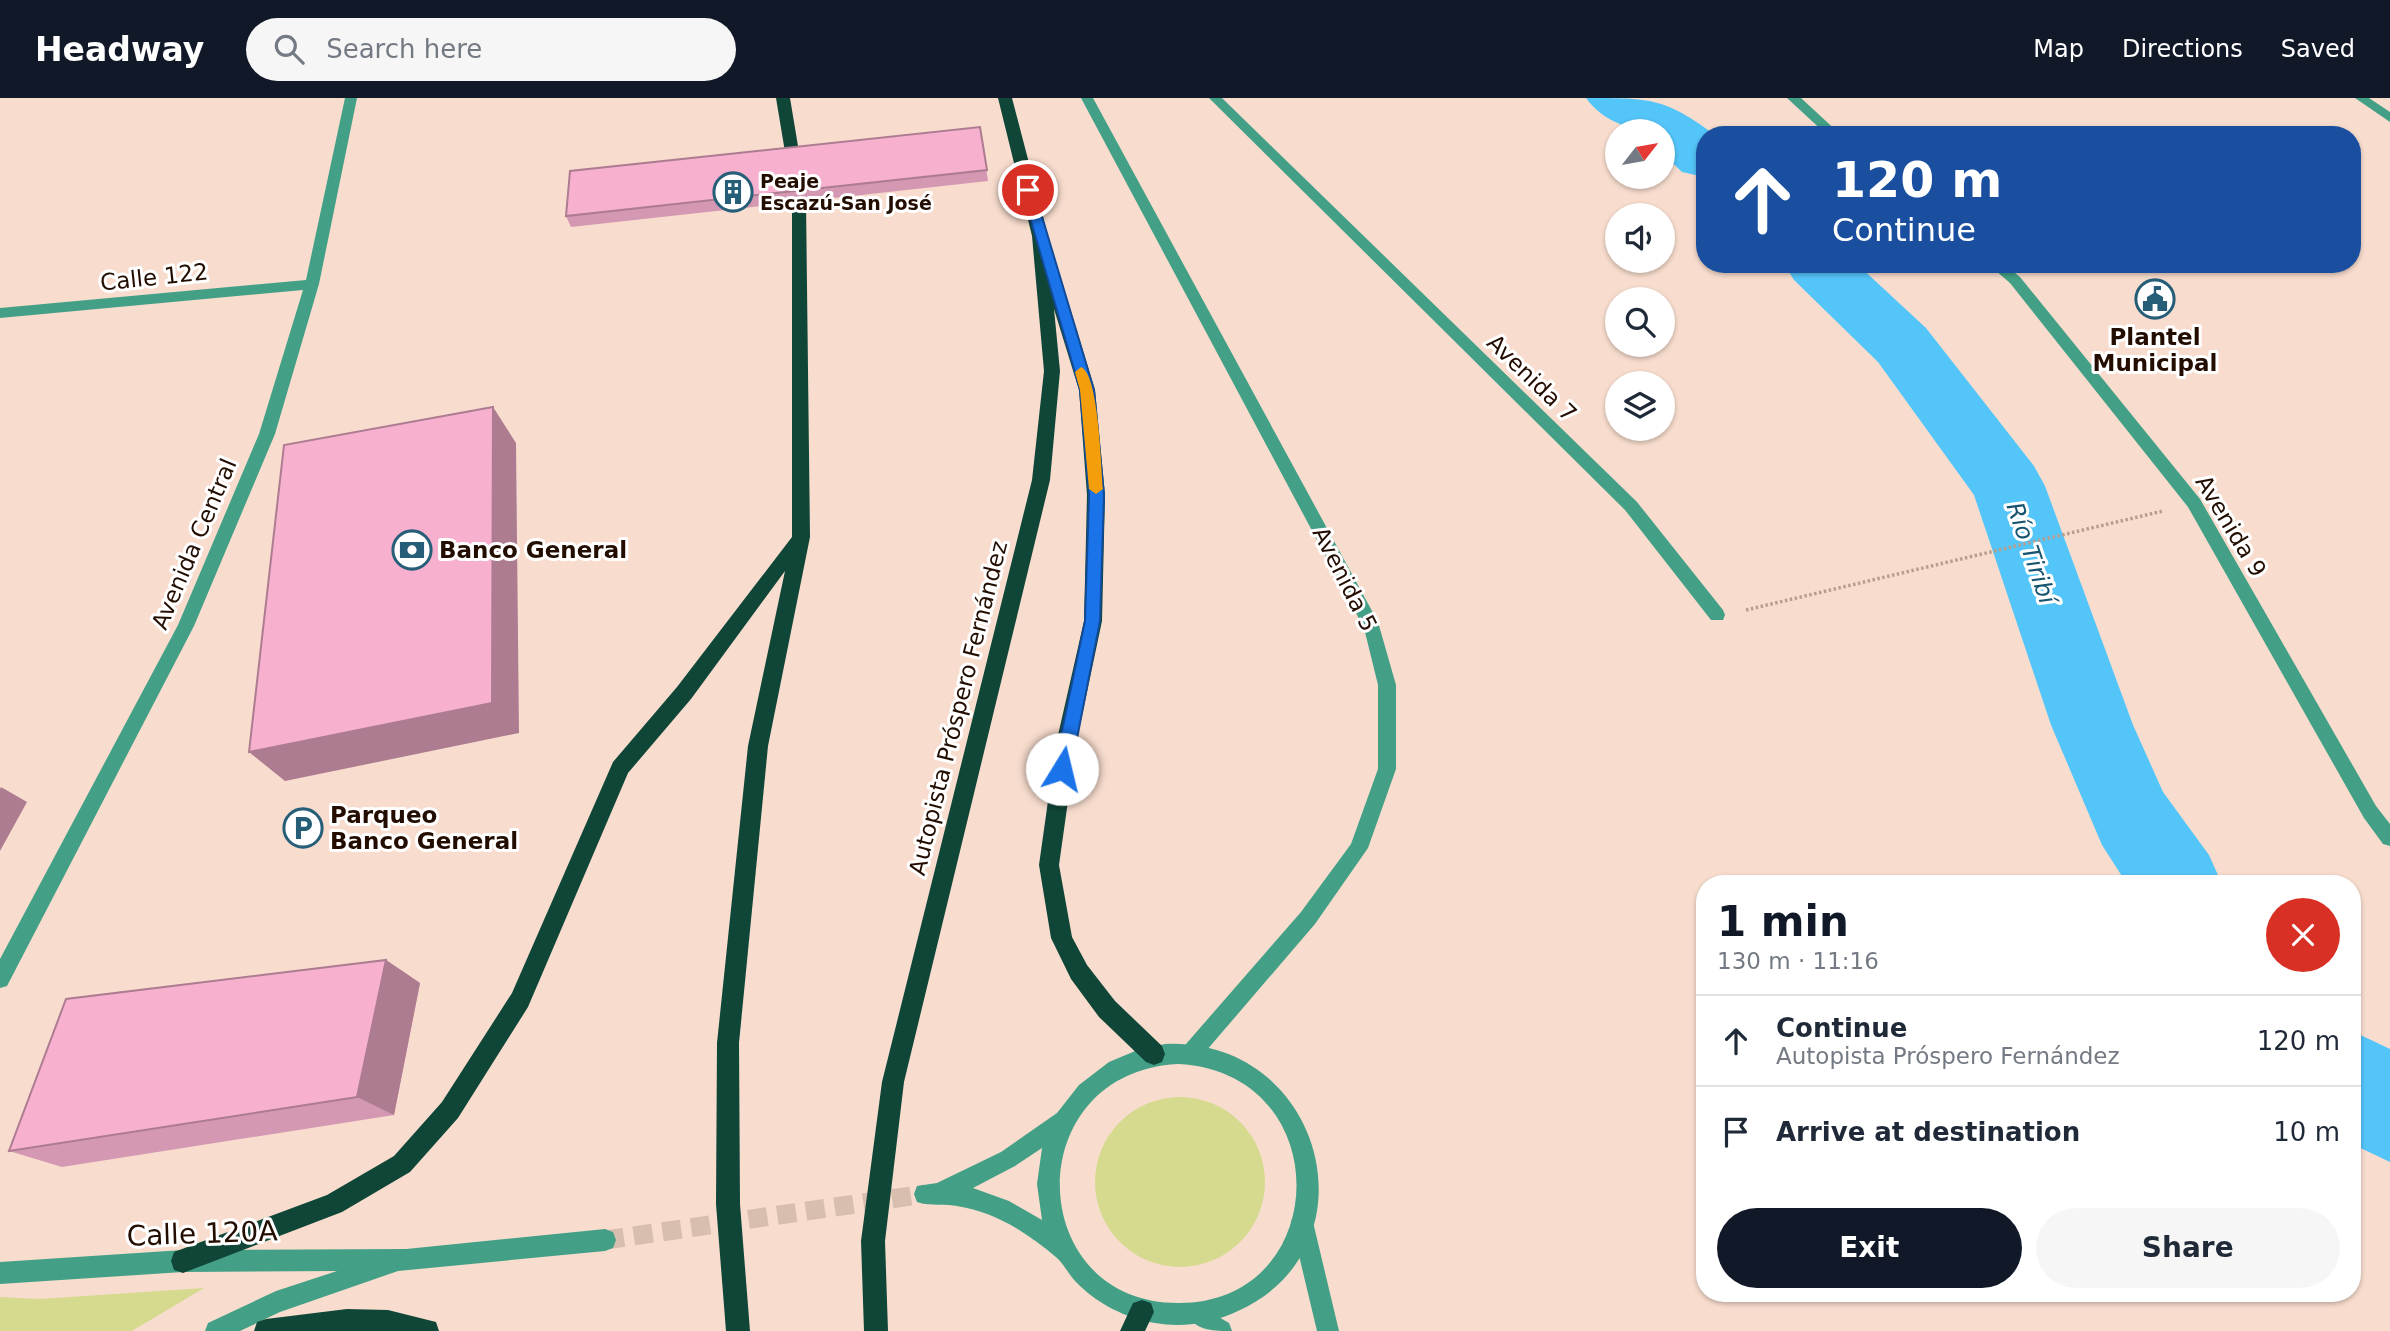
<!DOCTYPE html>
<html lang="en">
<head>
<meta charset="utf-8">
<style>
	body { margin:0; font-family:"DejaVu Sans",sans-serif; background:#f6f6f7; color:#1f2937; height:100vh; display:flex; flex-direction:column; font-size:26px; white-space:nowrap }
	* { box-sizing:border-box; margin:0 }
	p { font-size:23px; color:#747a83 }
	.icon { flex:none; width:38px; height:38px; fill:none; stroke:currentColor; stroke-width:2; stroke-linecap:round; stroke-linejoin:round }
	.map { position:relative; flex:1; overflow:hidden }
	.side { position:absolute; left:1696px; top:777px; width:665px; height:427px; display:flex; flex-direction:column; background:#fff; border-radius:28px; box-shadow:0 2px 5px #0004 }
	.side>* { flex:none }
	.guide { position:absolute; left:1696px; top:28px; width:665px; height:147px; border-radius:28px; box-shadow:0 2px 5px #0004; background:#1a4fa0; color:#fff; overflow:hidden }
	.needle { width:46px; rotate:59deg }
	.tools { position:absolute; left:1605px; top:21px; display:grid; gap:14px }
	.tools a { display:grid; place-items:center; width:70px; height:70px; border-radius:50%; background:#fff; box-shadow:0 2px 5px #0004; font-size:35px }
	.pin { position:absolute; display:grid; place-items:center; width:60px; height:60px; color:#fff; margin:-30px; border:4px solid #fff; border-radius:50%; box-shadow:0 2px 7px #0007 }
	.me { position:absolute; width:77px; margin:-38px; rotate:9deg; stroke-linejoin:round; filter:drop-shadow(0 0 5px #0008) }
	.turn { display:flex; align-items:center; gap:24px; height:147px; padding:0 21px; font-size:32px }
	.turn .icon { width:91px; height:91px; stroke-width:2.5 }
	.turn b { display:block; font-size:49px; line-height:60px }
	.round { display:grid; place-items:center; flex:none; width:74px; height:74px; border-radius:37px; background:#f6f6f7 }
	.head { display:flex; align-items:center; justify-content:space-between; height:119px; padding:0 21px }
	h1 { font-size:42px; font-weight:800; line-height:52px; color:#111827 }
	.cta { display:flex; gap:14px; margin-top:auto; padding:14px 21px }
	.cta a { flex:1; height:80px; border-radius:42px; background:#111827; color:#fff; font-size:28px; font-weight:800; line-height:80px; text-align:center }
	.cta a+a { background:#f6f6f7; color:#1f2937 }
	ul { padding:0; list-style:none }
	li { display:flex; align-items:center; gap:21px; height:91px; padding:0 21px; border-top:2px solid #e0e1e3 }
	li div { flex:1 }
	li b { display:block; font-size:26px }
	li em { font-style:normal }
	header { display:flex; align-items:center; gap:42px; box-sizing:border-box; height:98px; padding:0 35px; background:#111827; color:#fff }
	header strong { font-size:33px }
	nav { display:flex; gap:38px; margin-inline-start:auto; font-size:24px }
	.search { width:490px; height:63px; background:#f6f6f7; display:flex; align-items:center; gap:18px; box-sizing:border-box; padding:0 24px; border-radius:38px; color:#747a83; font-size:26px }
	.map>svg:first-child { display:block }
	.green { fill:#d5da8f }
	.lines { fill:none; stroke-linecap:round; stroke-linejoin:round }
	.river { fill:#54c5f9; fill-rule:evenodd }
	.tertiary-tunnel { stroke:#d8beaf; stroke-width:19; stroke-dasharray:19 10; stroke-linecap:butt }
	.path { stroke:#b79e8f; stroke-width:3.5; stroke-dasharray:2.5 2.5; stroke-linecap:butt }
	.minor { fill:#43a086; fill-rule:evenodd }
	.tertiary { fill:#43a086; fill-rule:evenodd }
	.trunk { fill:#104638; fill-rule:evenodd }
	.wall { fill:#d498b2 }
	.shaded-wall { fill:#ad7c91 }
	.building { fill:#f7b1cf; stroke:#ad7c91; stroke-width:2 }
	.route { fill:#1a73e8; stroke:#114b97; stroke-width:2 }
	.slow { fill:#f59e0b }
	.labels { text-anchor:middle; stroke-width:6; stroke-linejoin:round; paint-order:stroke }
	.far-poi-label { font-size:19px; font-weight:bold; fill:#230d01; stroke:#fff; text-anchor:start }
	.street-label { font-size:23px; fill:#230d01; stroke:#fff }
	.poi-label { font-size:23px; font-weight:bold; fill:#230d01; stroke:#fff; text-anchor:start }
	.water-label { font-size:24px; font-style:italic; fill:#16536e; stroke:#fff }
	.near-street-label { font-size:28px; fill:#230d01; stroke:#fff }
</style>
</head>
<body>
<header>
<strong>Headway</strong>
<div class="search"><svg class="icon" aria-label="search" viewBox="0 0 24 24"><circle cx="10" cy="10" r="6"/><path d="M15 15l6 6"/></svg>Search here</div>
<nav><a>Map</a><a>Directions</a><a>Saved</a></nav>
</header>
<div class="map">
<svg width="2390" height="1233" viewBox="0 0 2390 1233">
	<rect width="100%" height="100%" fill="#f8ddce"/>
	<path class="green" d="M1095 1084a85 85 0 1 1 170 0a85 85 0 1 1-170 0Z
		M204,1190l-72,43h-132v-34l40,2z"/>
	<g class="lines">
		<path class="river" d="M1586,0c65,0 79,0 129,37h-11v42l-22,-5 -20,-19v-22c-29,0 -58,-8 -76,-33z
			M1784,166h73l69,64 108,138 11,20 88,239 30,67 46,63 13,29h-95l-25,-39 -51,-120 -77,-230 -96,-133 -84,-82z
			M2352,933l38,18v113l-38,-18z"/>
		<path class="tertiary-tunnel" d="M605,1142l320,-46"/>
		<path class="path" d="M1746,512l417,-99"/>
		<path class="minor" d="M345,0h12l-38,186 -44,150 -81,192 -187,360 -7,2v-29l178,-334 81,-191 44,-144 -303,28v-10l306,-28z
			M1081,0h12l285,524 18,63v84l-28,79 -53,76 -115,134 -7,3 -7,-3 -3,-7 3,-7 115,-132 50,-68 27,-75v-84l-14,-57z
			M1209,0h13l415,404 86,108 2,5 -2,5h-12l-86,-110z
			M1787,0h14l40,37h-14z
			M2355,0h14l21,14v10z
			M1988,166h16l16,13 180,222 176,307 14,18v22l-7,-2 -19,-26 -176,-311 -178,-224z
			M1302,1113l8,3 3,8 26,109h-22l-26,-109 3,-8z
			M1200,1208l29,17 3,8c-17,0 -35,0 -43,-14l3,-8z"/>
		<path class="tertiary" d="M1165,946c158,-7 214,203 73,267 -26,12 -54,17 -83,12 -29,-5 -58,-19 -79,-41 -7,-7 -12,-18 -19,-24 -15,-13 -32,-25 -48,-34 -19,-10 -39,-17 -60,-19 -11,-1 -21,1 -32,-3l-3,-8 3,-8 20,-3 64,-31 56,-39 22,-28 30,-23 31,-13zM1178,966c161,8 155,240 0,239 -155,0 -160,-231 0,-239zM1042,1050l-5,36 5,36 -33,-19 -36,-13 42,-22z
			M605,1131l8,3 3,8 -3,8 -8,3 -207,20 -118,41 -40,19h-35l3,-8 68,-32 61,-20 -154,1 -183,12v-22l183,-12 223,-1z"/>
		<path class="trunk" d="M776,0h14l10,60 -2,3 -5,2 -7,-5z
			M998,0h14l36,138 3,35 9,5 35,114 10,105 -3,126 -26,123 -17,121 13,72 15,28 28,36 47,45 3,8 -3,8 -8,3 -8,-3 -47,-45 -28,-38 -20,-41 -12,-73 17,-121 28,-123 3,-126 -8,-105 -25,-81 6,62 -10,109 -146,602 -19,159 3,90h-24l-3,-90 21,-159 150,-602 12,-109 -12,-135z
			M799,99l7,5 4,335 -42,209 -29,297 1,161 10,127h-24l-10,-127 1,-161 31,-297 37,-175 -94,128 -63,74 -100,234 -70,111 -48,54 -68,40 -159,61 -9,-3 -3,-9 3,-9 153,-57 67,-39 48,-54 70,-109 101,-231 64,-75 115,-150v-335z
			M1142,1202l9,3 3,9 -9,19h-25l13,-28z
			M347,1211l41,1 48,12 3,9h-185l3,-9 9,-3z"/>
	</g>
	<path class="wall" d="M980,29l8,54 -417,46 -5,-11z
		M386,862l34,23 -26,132 -332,52 -53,-16z"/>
	<path class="shaded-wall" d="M493,309l23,36 3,290 -234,48 -36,-29z
		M1,689l26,15 -27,49v-62z
		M386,862l34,23 -26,132 -37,-18z"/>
	<path class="building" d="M980,29l7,43 -421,46 4,-45z
		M493,309l-1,296 -243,49 35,-307z
		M386,862l-29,137 -348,54 57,-152z"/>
	<path class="route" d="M1028,88l6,4 60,200 10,105 -4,126 -29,148 -9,7 -8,-7 31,-148 4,-126 -9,-105 -58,-200z"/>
	<path class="slow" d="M1081,269c18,7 20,101 22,122l-7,5 -7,-5 -9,-99 -5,-18z"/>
	<defs>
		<g id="building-ring" transform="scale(2.0125)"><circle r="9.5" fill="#fff" stroke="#265e78" stroke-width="1.5"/><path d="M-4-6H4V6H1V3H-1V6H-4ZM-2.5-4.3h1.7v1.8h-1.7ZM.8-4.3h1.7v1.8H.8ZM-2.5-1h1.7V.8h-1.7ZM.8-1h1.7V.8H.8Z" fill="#265e78"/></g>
		<g id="civic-ring" transform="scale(2.0125)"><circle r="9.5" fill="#fff" stroke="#265e78" stroke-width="1.5"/><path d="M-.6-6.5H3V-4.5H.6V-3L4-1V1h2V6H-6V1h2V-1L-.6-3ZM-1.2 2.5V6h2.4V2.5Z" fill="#265e78"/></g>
		<g id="bank-ring" transform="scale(2.0125)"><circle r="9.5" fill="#fff" stroke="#265e78" stroke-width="1.5"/><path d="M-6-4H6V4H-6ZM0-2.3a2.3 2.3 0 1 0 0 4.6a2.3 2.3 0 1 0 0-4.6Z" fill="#265e78"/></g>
		<g id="parking-ring" transform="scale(2.0125)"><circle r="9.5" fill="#fff" stroke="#265e78" stroke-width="1.5"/><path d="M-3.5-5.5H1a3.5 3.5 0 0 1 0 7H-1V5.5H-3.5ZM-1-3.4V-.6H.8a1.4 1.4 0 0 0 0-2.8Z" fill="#265e78"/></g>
	</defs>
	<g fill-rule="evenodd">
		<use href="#building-ring" x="733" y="94"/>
		<use href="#civic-ring" x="2155" y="201"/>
		<use href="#bank-ring" x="412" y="452"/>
		<use href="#parking-ring" x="303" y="730"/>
	</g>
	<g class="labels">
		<g class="far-poi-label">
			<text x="760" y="90">Peaje<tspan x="760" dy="22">Escazú-San José</tspan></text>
		</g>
		<g class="street-label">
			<text transform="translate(154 179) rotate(-6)" y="8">Calle 122</text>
			<text transform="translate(1532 280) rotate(44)" y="8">Avenida 7</text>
			<text transform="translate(2231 428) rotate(59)" y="8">Avenida 9</text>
			<text transform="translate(194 446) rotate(-67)" y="8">Avenida Central</text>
			<text transform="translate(1345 481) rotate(63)" y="8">Avenida 5</text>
			<text transform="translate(958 610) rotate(-76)" y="8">Autopista Próspero Fernández</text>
		</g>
		<g class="poi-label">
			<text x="2155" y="247" text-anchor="middle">Plantel<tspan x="2155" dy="26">Municipal</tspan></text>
			<text x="439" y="460">Banco General</text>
			<text x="330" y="725">Parqueo<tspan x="330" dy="26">Banco General</tspan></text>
		</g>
		<g class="water-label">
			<text transform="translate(2031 455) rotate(71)" y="8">Río Tiribí</text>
		</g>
		<g class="near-street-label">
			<text transform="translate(202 1135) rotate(-2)" y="10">Calle 120A</text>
		</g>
	</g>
</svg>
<div class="tools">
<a><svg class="needle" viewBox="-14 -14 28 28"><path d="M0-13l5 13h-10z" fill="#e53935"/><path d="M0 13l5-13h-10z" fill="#747a83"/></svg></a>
<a><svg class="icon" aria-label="sound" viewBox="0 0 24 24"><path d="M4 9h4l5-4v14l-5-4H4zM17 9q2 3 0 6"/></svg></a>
<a><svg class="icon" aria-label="search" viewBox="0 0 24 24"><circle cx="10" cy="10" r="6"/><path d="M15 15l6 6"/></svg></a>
<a><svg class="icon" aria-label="layers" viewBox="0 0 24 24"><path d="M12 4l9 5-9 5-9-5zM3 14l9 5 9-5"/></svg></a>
</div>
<div class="pin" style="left:1028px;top:92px;background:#d93025"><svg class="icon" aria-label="arrive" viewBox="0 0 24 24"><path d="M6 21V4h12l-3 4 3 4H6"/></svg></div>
<svg class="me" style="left:1062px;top:671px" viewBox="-20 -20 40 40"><circle r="19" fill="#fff"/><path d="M0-13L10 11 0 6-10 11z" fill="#1a73e8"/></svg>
<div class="guide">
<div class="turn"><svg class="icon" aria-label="ahead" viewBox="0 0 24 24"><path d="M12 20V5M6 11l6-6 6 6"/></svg><div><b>120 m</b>Continue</div></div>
</div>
<section class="side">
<div class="head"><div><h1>1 min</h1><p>130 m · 11:16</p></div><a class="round" style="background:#d93025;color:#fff"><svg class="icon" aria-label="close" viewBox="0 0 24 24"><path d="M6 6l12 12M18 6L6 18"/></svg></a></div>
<ul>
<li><svg class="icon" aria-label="ahead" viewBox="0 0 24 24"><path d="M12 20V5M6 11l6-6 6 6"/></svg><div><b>Continue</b><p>Autopista Próspero Fernández</p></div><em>120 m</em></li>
<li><svg class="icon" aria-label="arrive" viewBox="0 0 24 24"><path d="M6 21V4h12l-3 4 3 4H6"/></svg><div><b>Arrive at destination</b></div><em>10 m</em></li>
</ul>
<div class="cta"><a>Exit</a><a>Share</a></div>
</section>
</div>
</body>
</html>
